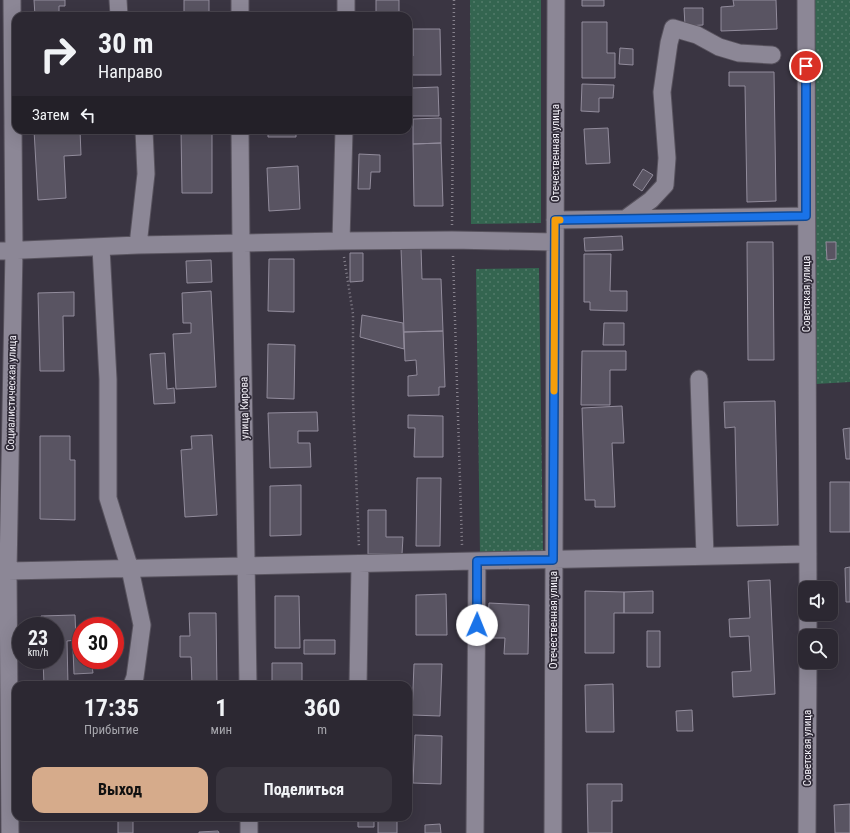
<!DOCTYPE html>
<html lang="ru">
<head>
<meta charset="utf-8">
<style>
	body { margin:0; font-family:"Roboto Condensed",sans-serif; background:#38343e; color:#f1f3f6; height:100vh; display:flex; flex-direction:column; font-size:15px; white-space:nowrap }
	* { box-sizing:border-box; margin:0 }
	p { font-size:13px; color:#a6a6ac }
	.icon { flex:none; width:22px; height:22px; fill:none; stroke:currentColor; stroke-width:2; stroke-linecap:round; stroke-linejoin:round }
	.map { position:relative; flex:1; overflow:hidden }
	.drawer { position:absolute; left:12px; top:681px; width:400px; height:140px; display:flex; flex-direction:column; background:#2c2832; border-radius:12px; box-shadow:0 4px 16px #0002,0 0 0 1px #48444d }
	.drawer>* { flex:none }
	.banner { position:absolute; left:12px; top:12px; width:400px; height:122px; border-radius:12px; box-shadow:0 4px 16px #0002,0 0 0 1px #48444d; background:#2c2832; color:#f1f3f6; overflow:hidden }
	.tools { position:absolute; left:798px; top:581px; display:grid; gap:8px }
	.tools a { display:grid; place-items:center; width:40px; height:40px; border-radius:8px; background:#2c2832; box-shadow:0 4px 16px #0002,0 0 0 1px #48444d; font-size:20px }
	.speed { position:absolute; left:12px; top:617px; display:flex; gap:8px; font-size:20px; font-weight:700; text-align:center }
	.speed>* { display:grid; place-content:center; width:52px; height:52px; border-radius:50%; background:#2c2832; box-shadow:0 4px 16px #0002,0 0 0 1px #48444d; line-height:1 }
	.speed small { font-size:10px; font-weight:400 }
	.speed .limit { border:6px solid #d22; background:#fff; color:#111 }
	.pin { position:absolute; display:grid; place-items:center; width:34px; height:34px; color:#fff; margin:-17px; border:2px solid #fff; border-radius:50%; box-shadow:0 1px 4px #0007 }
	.me { position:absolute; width:44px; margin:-22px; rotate:1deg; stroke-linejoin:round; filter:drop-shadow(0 0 3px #0008) }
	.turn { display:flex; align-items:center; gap:14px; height:84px; padding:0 20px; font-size:18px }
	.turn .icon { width:52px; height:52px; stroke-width:2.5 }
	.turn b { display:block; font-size:28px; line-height:34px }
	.then { display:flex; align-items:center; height:38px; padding:0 20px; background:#0003; gap:8px; font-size:15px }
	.eta { display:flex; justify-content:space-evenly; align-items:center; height:68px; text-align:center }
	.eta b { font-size:24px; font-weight:700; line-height:28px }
	.action { display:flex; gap:8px; margin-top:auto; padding:8px 20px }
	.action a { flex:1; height:46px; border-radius:12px; background:#d6ab8b; color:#111; font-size:16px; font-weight:700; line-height:46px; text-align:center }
	.action a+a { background:#38343e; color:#f1f3f6 }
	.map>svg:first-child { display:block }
	.park { fill:url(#park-dots) }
	.building { fill:#595462; stroke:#928c9c }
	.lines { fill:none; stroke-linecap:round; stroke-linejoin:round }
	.minor-casing { stroke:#58535e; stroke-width:19 }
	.path { stroke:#87828d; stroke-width:2.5; stroke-dasharray:1 3; stroke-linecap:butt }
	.minor { stroke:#8c8796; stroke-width:17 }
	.route-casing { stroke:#114b97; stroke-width:10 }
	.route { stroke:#1a73e8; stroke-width:7 }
	.slow { stroke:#f59e0b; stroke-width:7 }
	.labels { text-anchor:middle; stroke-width:3.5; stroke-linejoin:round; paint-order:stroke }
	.street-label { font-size:11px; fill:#f3f0f8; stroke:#302b38 }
</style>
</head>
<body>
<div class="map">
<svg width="850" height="833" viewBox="0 0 850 833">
	<defs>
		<pattern id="park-dots" width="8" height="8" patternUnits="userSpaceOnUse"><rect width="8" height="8" fill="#346550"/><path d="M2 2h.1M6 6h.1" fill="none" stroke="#527b6a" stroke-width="1.8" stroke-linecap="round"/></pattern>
	</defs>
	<rect width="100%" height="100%" fill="#3a3542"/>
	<path class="park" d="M470,0h71v223l-70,1z
		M813,0h37v382l-34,2z
		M539,268l4,285 -63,1 -4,-285z"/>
	<path class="building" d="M34,0h31v6h-6v10h-24z
		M184,0h25v16h-25z
		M376,0h23v16h-23z
		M582,0h22v6h-22z
		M733,0h43l1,29 -56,2v-24l13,-1z
		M684,8h19v17l-18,1z
		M582,22h25v31h8v25h-33z
		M413,29h27l1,46h-33v-19h5z
		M620,48l13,1v16l-14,-1z
		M729,72h45l2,129 -29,1 -2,-116h-16z
		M582,84l32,1 -1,13h-14v14l-18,-1z
		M438,87l1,29h-28v-28z
		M441,118v25l-28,1v-25z
		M608,128l2,35 -24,1 -2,-35z
		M34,130h46l1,25 -17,1 2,42 -28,2z
		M181,130h31v63h-30z
		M268,130h28v7h-28z
		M441,143l2,63h-29l-1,-62z
		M359,154l21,1v17h-9l-1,17h-12z
		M298,166l2,43 -31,2 -2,-43z
		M643,169l10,6 -11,16 -9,-6z
		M622,236l1,14 -38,1 -1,-13z
		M747,242h26l1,118h-26z
		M826,242h10v17l-9,1z
		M401,248h20l1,31h19l2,52 -39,1z
		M350,253h13v28l-13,1z
		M584,254h27l-1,37h17v20l-37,-1v-8h-6z
		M269,259h25v53l-26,-1z
		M211,260l1,22 -25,1 -1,-22z
		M211,291l5,96 -40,2 -3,-55 18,-1v-10h-8l-1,-30z
		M74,292v24h-11l1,55h-24l-2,-78z
		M362,315l41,8 1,26 -44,-12z
		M604,323h20v22h-21z
		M443,331l2,56h-6v8l-31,1v-20l9,-1 -1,-15 -11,1 -1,-29z
		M268,344l27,1 -1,54 -27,-1z
		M582,351h44v19h-16v35h-29z
		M165,353l2,36 7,-1 1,15 -21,1 -4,-50z
		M775,401l3,124 -41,1 -2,-99 -10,1 -1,-26z
		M622,406l2,37h-12l3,64h-20v-7h-10l-3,-92z
		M317,412l1,19h-20v12h12l1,24 -41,1 -2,-55z
		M408,415l35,1v41h-29l1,-29h-7z
		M850,428v31h-4l-3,-30z
		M212,435l5,80 -32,2 -4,-67 11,-1 -1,-13z
		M40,436h30v24h5v60l-35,-1z
		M417,478h24l-1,68h-24z
		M830,482h20v50h-20z
		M301,485v50l-31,1v-50z
		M368,510h18v27h17l-1,17h-34z
		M850,567v35h-4l-1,-34z
		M770,580l5,114 -42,3 -1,-25 19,-1 -2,-35 -19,1 -1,-18 21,-1 -2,-37z
		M585,591l39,1v21h-10v40h-29z
		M653,591v22h-29v-21z
		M446,594l1,41h-31v-40z
		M275,596h24l1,52h-25z
		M489,603l40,2 -1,49h-24l1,-16h-18z
		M189,613h27l1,72h-25l-1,-28h-11v-21h10z
		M75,615l1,25 -9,1 1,44h-24l-1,-25h12v-34h-14v-10z
		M647,631h13v36h-13z
		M304,640h31v14h-31z
		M73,649h8v11h23v5l-12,1 1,7 -19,1z
		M272,663h30v22h-30z
		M414,664h28l-2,52 -28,-1z
		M613,684l1,48h-28l-1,-47z
		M692,710l1,21h-16l-1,-20z
		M415,735l27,1 -1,48 -28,-1z
		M587,784h35v17h-10v32h-24z
		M850,804v29h-15l-1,-28z
		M358,817h16v10h-16z
		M378,817h19v16h-19z
		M118,821h15v12h-15z
		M440,824l1,9h-16v-8z
		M218,831l1,2h-20v-1z"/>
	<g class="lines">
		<g class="minor-casing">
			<path id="minor" d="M118,0l1,16
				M240,0v16
				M806,0l2,588
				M346,16v-16
				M240,130l1,114 7,441
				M625,219l26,-19 14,-15 2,-27 -5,-66 7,-49 4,-15 24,7 22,12 20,6 33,2
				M555,220l251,-4
				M341,241l3,-111
				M138,245l8,-71 -2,-44
				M101,248l7,131v119l22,71 12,56 -7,52 -3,8
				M0,251l138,-6 203,-4 111,-1 103,2
				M699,379l6,177
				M8,571l800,-17
				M808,636v-22
				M358,685l2,-121
				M249,817v16
				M10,833l-2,-262 6,-321 -2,-250
				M475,833l2,-272
				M553,833l3,-833
				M807,833l1,-171"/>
		</g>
		<path class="path" d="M452,225l2,-225
			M453,256l9,289
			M344,257l9,57v86l6,147"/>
		<use href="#minor" class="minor"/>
	</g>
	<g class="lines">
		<g class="route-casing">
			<path id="route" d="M477,625v-64l76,-1 2,-340 251,-4v-150"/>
		</g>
		<use href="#route" class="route"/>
		<path class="slow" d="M554,391l1,-171h5"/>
	</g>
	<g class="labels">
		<g class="street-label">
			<text transform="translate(555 153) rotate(-90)" y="4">Отечественная улица</text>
			<text transform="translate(806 294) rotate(-90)" y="4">Советская улица</text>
			<text transform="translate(11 393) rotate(-89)" y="4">Социалистическая улица</text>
			<text transform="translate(244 408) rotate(-91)" y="4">улица Кирова</text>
			<text transform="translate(553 620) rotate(-90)" y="4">Отечественная улица</text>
			<text transform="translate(807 748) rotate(-90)" y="4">Советская улица</text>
		</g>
	</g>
</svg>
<div class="tools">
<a><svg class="icon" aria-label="sound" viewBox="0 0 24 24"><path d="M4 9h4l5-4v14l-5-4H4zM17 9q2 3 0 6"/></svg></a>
<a><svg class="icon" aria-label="search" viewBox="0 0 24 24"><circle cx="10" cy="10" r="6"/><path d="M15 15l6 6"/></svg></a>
</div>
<div class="speed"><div>23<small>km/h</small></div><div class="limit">30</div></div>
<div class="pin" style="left:806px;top:66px;background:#d93025"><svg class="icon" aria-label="arrive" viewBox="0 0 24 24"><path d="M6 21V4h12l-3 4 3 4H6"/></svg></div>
<svg class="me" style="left:477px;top:625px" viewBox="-20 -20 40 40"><circle r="19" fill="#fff"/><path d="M0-13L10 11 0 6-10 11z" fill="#1a73e8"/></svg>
<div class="banner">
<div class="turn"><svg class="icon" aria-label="right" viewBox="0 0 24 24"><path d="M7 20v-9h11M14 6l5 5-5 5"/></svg><div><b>30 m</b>Направо</div></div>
<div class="then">Затем<svg class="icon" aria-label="left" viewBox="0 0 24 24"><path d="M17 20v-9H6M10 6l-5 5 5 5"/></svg></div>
</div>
<section class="drawer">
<div class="eta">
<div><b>17:35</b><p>Прибытие</p></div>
<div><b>1</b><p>мин</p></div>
<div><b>360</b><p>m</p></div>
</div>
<div class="action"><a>Выход</a><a>Поделиться</a></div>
</section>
</div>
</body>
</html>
